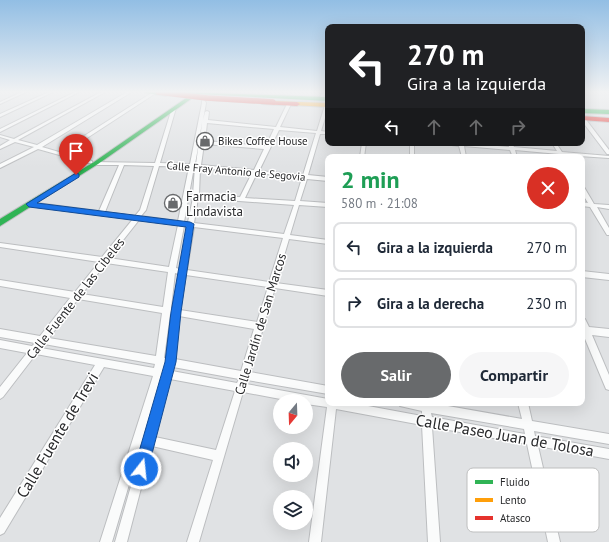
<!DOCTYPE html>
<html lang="es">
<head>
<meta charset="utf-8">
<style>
	body { margin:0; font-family:"PT Sans",sans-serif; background:#f6f6f7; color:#1f2937; height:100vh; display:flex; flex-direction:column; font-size:15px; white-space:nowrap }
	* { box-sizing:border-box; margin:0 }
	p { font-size:13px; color:#747a83 }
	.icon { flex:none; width:22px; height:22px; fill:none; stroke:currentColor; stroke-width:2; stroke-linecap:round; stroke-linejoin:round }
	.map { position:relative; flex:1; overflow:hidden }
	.details { position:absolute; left:325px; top:154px; width:260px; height:252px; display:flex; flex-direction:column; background:#fff; border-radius:8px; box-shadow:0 4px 16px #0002 }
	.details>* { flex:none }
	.hud { position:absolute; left:325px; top:24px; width:260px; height:122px; border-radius:8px; box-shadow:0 4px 16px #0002; background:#202124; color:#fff; overflow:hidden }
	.needle { width:26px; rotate:199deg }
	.fabs { position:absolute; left:273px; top:394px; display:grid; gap:8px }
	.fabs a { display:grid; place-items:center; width:40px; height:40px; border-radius:50%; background:#fff; box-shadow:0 4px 16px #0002; font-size:20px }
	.pin { position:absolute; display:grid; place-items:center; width:34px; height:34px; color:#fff; margin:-41px -17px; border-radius:50% 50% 50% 0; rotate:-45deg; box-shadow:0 0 4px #0007 }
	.pin .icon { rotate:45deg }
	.me { position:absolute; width:44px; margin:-22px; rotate:16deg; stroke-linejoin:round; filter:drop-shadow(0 0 3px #0008) }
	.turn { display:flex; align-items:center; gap:14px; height:84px; padding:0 16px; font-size:18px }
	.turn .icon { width:52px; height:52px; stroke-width:2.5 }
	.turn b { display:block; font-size:28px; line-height:34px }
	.lanes { display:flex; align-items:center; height:38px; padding:0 16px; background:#0003; justify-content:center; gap:20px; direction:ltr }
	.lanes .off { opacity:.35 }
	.round { display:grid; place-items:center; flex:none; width:42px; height:42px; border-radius:21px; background:#f6f6f7 }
	.head { display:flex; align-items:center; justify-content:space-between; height:68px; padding:0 16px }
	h1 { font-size:24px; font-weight:700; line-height:30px; color:#1e9e55 }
	.cta { display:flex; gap:8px; margin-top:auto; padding:8px 16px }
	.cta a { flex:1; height:46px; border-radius:24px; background:#686a6c; color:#fff; font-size:16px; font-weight:700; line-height:46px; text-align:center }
	.cta a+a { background:#f6f6f7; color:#1f2937 }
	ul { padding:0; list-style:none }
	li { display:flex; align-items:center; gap:12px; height:50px; margin:0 8px 6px; padding:0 8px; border:2px solid #e0e1e3; border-radius:8px }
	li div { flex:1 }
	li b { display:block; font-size:15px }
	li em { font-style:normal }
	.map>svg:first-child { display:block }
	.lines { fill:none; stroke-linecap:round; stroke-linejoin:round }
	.street-casing { stroke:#bcbec0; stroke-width:2 }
	.fast-casing { stroke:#bcbec0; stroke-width:2 }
	.slow-casing { stroke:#bcbec0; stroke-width:2 }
	.jam-casing { stroke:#bcbec0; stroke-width:2 }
	.street { fill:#fafbfb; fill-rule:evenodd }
	.fast { fill:#30b455; fill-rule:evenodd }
	.slow { fill:#ff9f0a; fill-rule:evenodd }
	.jam { fill:#e5322d; fill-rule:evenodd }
	.jam-bridge-casing { stroke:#bdbebf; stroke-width:6; stroke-linecap:butt }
	.jam-bridge { stroke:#e5322d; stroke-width:5.5 }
	.route { fill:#1a73e8; stroke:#114b97 }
	.labels { text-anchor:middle; stroke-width:3; stroke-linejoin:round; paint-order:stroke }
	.far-poi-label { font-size:11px; fill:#28292b; stroke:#fff; text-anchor:start }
	.far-street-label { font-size:11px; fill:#28292b; stroke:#fff }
	.poi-label { font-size:13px; fill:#28292b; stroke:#fff; text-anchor:start }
	.street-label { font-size:13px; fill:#28292b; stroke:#fff }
	.near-street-label { font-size:16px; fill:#28292b; stroke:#fff }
	.key { fill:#fff; stroke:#bebfbf; stroke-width:1 }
	.key-label { font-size:11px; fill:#28292b }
</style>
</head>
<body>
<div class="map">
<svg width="609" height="542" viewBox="0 0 609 542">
	<rect width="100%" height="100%" fill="#e0e2e4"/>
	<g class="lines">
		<g class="street-casing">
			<path id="street" d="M22,92h4l-26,12v-2z
				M49,92h4l-53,25v-3z
				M75,92h4l-79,40v-3z
				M101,92h4l-87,48 19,5 90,-53h4l-1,1 -88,54 17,5 94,-60 3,1 -92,60 28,8v2h-4l-50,-14 -38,19v-4l34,-17 -19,-5 -15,7v-3l10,-6 -10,-3v-2l14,4z
				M322,92h4l-2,6 -2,1 -2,-1z
				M202,99h2l2,4 -3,17 2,-8 2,-1 2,1 -1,8 68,7 11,-23 2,-1 2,1 -11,23 37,4 8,-26 3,-1v4l-7,23 7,1v2h-8l-12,41 20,2v4l-21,-2 -7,22 28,2v4l-29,-2 -9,30 38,5v4l-39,-5 -13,44 52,7v6l-53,-8 -25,84 78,14v8l-81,-14 -1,4 82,15v4h24l70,13v-5l-22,-5 -2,-3h33l91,16 -4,-16h10l4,18 77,13v10l-75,-13 1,5 74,13v10l-71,-13 22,96h-12l-21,-98 -95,-17 8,115h-12l-6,-117 -86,-16 -15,133h-12l18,-135 -21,-3v-3h-15l-48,-9 -44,150h-12l26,-82 -61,-14 -25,96h-12l28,-98h-2l-29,98h-12l53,-166 -49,-9 -100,166 -4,2v-17l95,-153 -59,-11 -33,43 -3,2v-12l27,-34 -27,-5v-8l32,6 3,-3 -35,-6v-8l40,7 30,-38 -70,-12v-6l75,12 24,-30 -99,-15v-4l102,14 31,-38 -104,-13 -3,-2 3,-2 70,9 20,-46h-23l-3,-2 1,-1 61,1 17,-55 2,-1 2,1 -16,55 30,1 12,-61zM202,122l-2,19h-1zM207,123l67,6 -8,17 -61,-5zM279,130l37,3 -13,42 -44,-4zM199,142l-3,22h-1zM204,144l60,5 -10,21 -53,-5zM124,165l30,1 -14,44 -5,6 -30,-4zM159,166l30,1 -11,54 -37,-5 5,-6zM194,167h1l-2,27 -3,2 3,2 -5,24h-4zM200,168l52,5 -12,24 -41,-2zM257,173l45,5 -7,23 -50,-3zM198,198l96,7 -10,29 -90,-11zM139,220l39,5 -9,42 -60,-9zM184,226h4l-8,43 -4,-1zM194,227l89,11 -14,44 -82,-12zM106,263l62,9 -5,35 -81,-13zM175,273l4,1 -6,34h-2zM186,275l82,12 -11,35 -77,-12zM78,299l84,14 -6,43 -107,-18zM170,314l2,1 -6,43h-2zM179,316l75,13 -13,42 -66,-12zM44,344l111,20 -1,4 -113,-20zM173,367l66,12 -2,4 -65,-12zM161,377l-16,58 -1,-1zM170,379l65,12 -19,59 -61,-13zM431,413l93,16 1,5 -93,-17z
				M582,117h2l25,33v4h-2l-25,-33z
				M362,143h4l-2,14h-4z
				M410,143h4v14h-4z
				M442,143h21l46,4 -1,-4h4l2,4 43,4 -5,-8h4l6,9 47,4v2l-45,-3 -2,1 -3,-2 -44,-4 2,7h-4l-3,-7 -46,-4 2,11h-4l-3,-11 -15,-2z
				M582,186l2,1 10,17 15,1v4l-12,-2 12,21v7h-2l-17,-28 -8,-1v-4l6,1 -6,-10z
				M582,271l27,3v6l-27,-3z
				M582,318l3,1 4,8 20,2v8l-17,-2 17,40v15l-3,-1 -23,-55 -1,-1z"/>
		</g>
		<g class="fast-casing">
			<path id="fast" d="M144,92h9l15,3 -2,1 -20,-3z
				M182,92l146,5v4l-130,-7 -100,70 -98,62v-7l94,-57 98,-68 -8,-1z
				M582,109l27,1v4l-27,-1z"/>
		</g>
		<g class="slow-casing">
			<path id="slow" d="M271,101l57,2v4l-55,-3 -2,-1z"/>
		</g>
		<g class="jam-casing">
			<path id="jam" d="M264,101l33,1 3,2 -3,2 -35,-2 -1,-1z
				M582,116l27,2v4l-27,-2z"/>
		</g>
		<use href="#street" class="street"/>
		<use href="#fast" class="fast"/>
		<use href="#slow" class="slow"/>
		<use href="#jam" class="jam"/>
		<g class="jam-bridge-casing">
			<path id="jam-bridge" d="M158,92l49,6 66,4"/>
		</g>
		<use href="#jam-bridge" class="jam-bridge"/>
	</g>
	<linearGradient id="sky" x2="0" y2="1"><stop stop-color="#92bee4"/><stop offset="0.55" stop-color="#f1f2f3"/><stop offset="1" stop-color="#f1f2f3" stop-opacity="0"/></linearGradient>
	<rect width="609" height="167" fill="url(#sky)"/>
	<path class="route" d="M76,173l3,1v3l-42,26 153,19 4,2 -13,88 -5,50 -28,107 -2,5 -5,2 -5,-2 -2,-5 31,-107 6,-50 15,-85 -157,-20 -3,-3z"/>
	<defs>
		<g id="shop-ring" transform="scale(0.9)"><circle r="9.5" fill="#fff" stroke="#686a6c" stroke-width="1.5"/><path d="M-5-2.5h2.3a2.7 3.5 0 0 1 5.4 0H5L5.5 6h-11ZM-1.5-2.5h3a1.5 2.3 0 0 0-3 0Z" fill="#686a6c"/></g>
	</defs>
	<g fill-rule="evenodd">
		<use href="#shop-ring" x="205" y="141"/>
		<use href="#shop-ring" x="173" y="203"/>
	</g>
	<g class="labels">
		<g class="far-poi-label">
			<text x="218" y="145">Bikes Coffee House</text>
		</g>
		<g class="far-street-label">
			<text transform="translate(236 171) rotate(5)" y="4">Calle Fray Antonio de Segovia</text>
		</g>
		<g class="poi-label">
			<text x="186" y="201">Farmacia<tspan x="186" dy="15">Lindavista</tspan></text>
		</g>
		<g class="street-label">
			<text transform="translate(75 298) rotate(-52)" y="5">Calle Fuente de las Cibeles</text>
			<text transform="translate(260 324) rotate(-73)" y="5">Calle Jardín de San Marcos</text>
		</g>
		<g class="near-street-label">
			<text transform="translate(57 435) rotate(-59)" y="6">Calle Fuente de Trevi</text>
			<text transform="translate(505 435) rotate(10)" y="6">Calle Paseo Juan de Tolosa</text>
		</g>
	</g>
	<rect x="467" y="468" width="132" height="64" rx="6" class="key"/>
	<rect x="475" y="480" width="18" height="4" fill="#30b455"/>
	<rect x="475" y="498" width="18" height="4" fill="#ff9f0a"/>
	<rect x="475" y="516" width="18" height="4" fill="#e5322d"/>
	<g class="key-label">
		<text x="500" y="486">Fluido</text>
		<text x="500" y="504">Lento</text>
		<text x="500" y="522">Atasco</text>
	</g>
</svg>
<div class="fabs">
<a><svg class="needle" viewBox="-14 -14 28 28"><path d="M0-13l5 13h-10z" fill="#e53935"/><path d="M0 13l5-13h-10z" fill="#747a83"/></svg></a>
<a><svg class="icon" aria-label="sound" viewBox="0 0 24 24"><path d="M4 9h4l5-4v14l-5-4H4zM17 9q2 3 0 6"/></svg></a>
<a><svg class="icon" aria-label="layers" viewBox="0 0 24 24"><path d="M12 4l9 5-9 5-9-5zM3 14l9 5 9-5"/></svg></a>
</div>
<div class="pin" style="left:76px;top:175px;background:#d93025"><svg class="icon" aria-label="arrive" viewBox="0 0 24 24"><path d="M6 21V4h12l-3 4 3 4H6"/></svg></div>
<svg class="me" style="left:141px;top:469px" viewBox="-20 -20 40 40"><circle r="17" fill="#1a73e8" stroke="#fff" stroke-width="3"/><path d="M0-11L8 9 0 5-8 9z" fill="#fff"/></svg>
<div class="hud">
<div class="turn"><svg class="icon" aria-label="left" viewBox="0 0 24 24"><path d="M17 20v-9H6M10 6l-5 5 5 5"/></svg><div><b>270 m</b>Gira a la izquierda</div></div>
<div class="lanes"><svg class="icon" aria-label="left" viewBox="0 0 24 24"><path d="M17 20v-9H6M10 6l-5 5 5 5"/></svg><svg class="icon off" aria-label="ahead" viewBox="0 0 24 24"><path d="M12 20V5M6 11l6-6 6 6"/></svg><svg class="icon off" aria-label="ahead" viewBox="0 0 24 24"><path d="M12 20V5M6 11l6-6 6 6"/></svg><svg class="icon off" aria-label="right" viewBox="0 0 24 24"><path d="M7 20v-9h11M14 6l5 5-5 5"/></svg></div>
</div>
<section class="details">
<div class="head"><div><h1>2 min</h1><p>580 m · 21:08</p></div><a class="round" style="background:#d93025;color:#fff"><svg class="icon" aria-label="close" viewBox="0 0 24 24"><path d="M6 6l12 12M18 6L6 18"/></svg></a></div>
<ul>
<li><svg class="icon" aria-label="left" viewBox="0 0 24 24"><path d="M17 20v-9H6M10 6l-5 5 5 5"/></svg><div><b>Gira a la izquierda</b></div><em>270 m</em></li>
<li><svg class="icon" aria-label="right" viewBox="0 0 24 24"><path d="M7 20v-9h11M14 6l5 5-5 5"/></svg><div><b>Gira a la derecha</b></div><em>230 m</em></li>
</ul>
<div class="cta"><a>Salir</a><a>Compartir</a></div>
</section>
</div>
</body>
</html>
